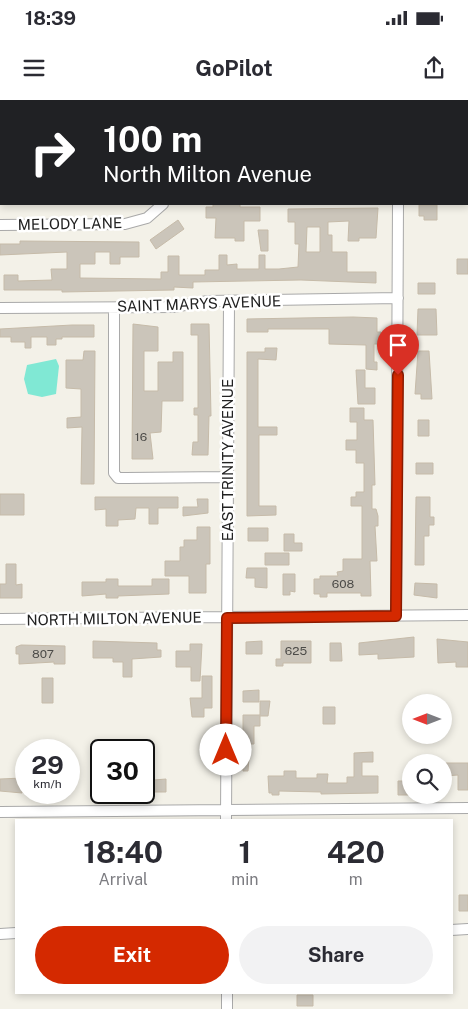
<!DOCTYPE html>
<html lang="en">
<head>
<meta charset="utf-8">
<style>
	body { margin:0; font-family:"Public Sans",sans-serif; background:#f2f2f3; color:#2b2b33; height:100vh; display:flex; flex-direction:column; font-size:19px; white-space:nowrap }
	* { box-sizing:border-box; margin:0 }
	p { font-size:16px; color:#7c7c81 }
	.icon { flex:none; width:28px; height:28px; fill:none; stroke:currentColor; stroke-width:2; stroke-linecap:round; stroke-linejoin:round }
	.map { position:relative; flex:1; overflow:hidden }
	.drawer { position:absolute; left:15px; top:719px; width:438px; height:175px; display:flex; flex-direction:column; background:#fff; border-radius:0px; box-shadow:0 2px 8px #0003 }
	.drawer>* { flex:none }
	.top-card { position:absolute; left:0px; top:0px; width:469px; height:105px; box-shadow:0 2px 8px #0003; background:#202124; color:#fff; overflow:hidden }
	.needle { width:32px; rotate:270deg }
	.controls { position:absolute; left:402px; top:594px; display:grid; gap:10px }
	.controls a { display:grid; place-items:center; width:50px; height:50px; border-radius:50%; background:#fff; box-shadow:0 2px 8px #0003; font-size:25px }
	.speed { position:absolute; left:15px; top:639px; display:flex; gap:10px; font-size:25px; font-weight:700; text-align:center }
	.speed>* { display:grid; place-content:center; width:65px; height:65px; border-radius:50%; background:#fff; box-shadow:0 2px 8px #0003; line-height:1 }
	.speed small { font-size:12px; font-weight:400 }
	.speed .limit { border:2px solid #111; border-radius:8px; background:#fff; color:#111 }
	.pin { position:absolute; display:grid; place-items:center; width:42px; height:42px; color:#fff; margin:-51px -21px; border-radius:50% 50% 50% 0; rotate:-45deg; box-shadow:0 0 5px #0007 }
	.pin .icon { rotate:45deg }
	.me { position:absolute; width:55px; margin:-28px; rotate:0deg; stroke-linejoin:round; filter:drop-shadow(0 0 4px #0008) }
	.turn { display:flex; align-items:center; gap:18px; height:105px; padding:0 20px; font-size:22px }
	.turn .icon { width:65px; height:65px; stroke-width:2.5 }
	.turn b { display:block; font-size:35px; line-height:42px }
	.eta { display:flex; justify-content:space-evenly; align-items:center; height:85px; text-align:center }
	.eta b { font-size:30px; font-weight:700; line-height:35px }
	.action { display:flex; gap:10px; margin-top:auto; padding:10px 20px }
	.action a { flex:1; height:58px; border-radius:30px; background:#d42900; color:#fff; font-size:20px; font-weight:700; line-height:58px; text-align:center }
	.action a+a { background:#f2f2f3; color:#2b2b33 }
	.status { display:flex; justify-content:space-between; align-items:center; height:35px; padding:0 25px; background:#fff; direction:ltr }
	.status svg { height:14px; fill:currentColor }
	header { display:flex; justify-content:space-between; align-items:center; height:65px; padding:0 20px; background:#fff; font-size:22px; font-weight:700 }
	.map>svg:first-child { display:block }
	.pitch { fill:#80e8d4 }
	.building { fill:#cbc5ba; stroke:#c6bba9; fill-rule:evenodd }
	.lines { fill:none; stroke-linecap:round; stroke-linejoin:round }
	.minor-casing { stroke:#a9a9a9; stroke-width:12 }
	.minor { stroke:#fff; stroke-width:10 }
	.route-casing { stroke:#8a1b00; stroke-width:12 }
	.route { stroke:#d42900; stroke-width:9 }
	.labels { text-anchor:middle; stroke-width:5; stroke-linejoin:round; paint-order:stroke }
	.number-label { font-size:12px; fill:#4c4b48 }
	.street-label { font-size:15px; fill:#222; stroke:#fff }
</style>
</head>
<body>
<div class="status"><b>18:39</b><svg viewBox="0 0 49 12"><path d="M0 12V9h3v3zM5 12V6h3v6zM10 12V3h3v9zM15 12V0h3v12zM26 1h20v11H26zM47 4h2v5h-2z"/></svg></div>
<header><svg class="icon" aria-label="menu" viewBox="0 0 24 24"><path d="M4 6h16M4 12h16M4 18h16"/></svg>GoPilot<svg class="icon" aria-label="share" viewBox="0 0 24 24"><path d="M12 15V3M7 8l5-5 5 5M5 13v7h14v-7"/></svg></header>
<div class="map">
<svg width="468" height="909" viewBox="0 0 468 909">
	<rect width="100%" height="100%" fill="#f3f1e8"/>
	<path class="pitch" d="M56,259l3,7 -3,28 -14,3 -14,-3 -4,-15 3,-14z"/>
	<path class="building" d="M213,104h27v3h20v14h-16v20h-9v-3h-20l1,-20h-10v-11h7z
		M419,105h18v15h-13v-4h-5z
		M378,108l-2,30h-17v3h-11l1,-20 -21,1v13h4v17h15v20h29v11l-75,-3 -108,2v6l-19,-1v3l-112,2v-2h-58v-15h14v6l34,-1 -1,-11h16v-17l-67,3v-11h20v-3l119,1v15h-19v7h-10v-12h-15v12h-15v14l81,1v-7h7v-16h11v19h26v-5h14v-15h8v10l10,-1v5h22v-14h6v14h14l19,-2 1,-23h-4v-22h-7v-13zM307,127h13v25h-14z
		M178,120l6,9 -28,20 -6,-9z
		M258,130h10v21h-7z
		M457,159h11v15h-11z
		M418,183h17v11h-17z
		M418,209h18l1,26h-20z
		M353,217l24,1v14h4v12h-7v18h3v8l-11,-1v-24l-37,-1v-15h-61v3h-21v-13z
		M133,224l25,3v24h-14v40h14v-29h15v-10h10v49h-21l-1,31 -11,1 3,26h-21z
		M191,224h18l2,92h-2l-1,39h-16l1,-13h5v-27h-4v-7h4v-73h-7z
		M72,225h22v12h-32v2h-6v6h-9v-8h-16v11h-6v-6h-14v-5h-11v-8z
		M265,248h12l-1,12 -18,-1v68h19v8h-18v71h17v9l-29,1v-164h18z
		M84,251h11l-1,133h-13l1,-57 -15,1v-10l14,-1v-28l-15,-1v-28h17z
		M418,251h11l3,48h-11v-5h-6z
		M356,270h9v18h10v16h-17z
		M350,308h14v12h9l2,65h-3v24h4l2,7v10h-3l2,35h-7l1,35h-10v-3h-34v4h-7v-3h-6v-15h6v-3h18l-1,-4 6,-1v-12h19v-53h-11v-9h5v-5h8v-29h-8v-13h-10v-10h11v-18h-7z
		M418,320h11v16h-11z
		M416,363h17v11h-17z
		M0,394h24v21h-24z
		M95,397h83v11h-20v16h-9v-16h-13l-1,11 -17,1v6h-12v-17l-11,1z
		M416,397h14v20h4v8h-5v11h-5v29h-9z
		M197,399h11v14l-25,3v-9h15z
		M197,427h13v37h-4v29h-17v-17h-24v-15h15v-14h4v-7h13z
		M248,428h20v13h-20z
		M284,434h10v9h8v8h-18z
		M265,453h24v12h-24z
		M6,464h10v21l6,-1v14h-22v-14h6z
		M247,468h20v20l-12,-1v-9h-9z
		M283,474h12v18l-5,-1v4h-7z
		M106,479h12v7h34v-7h17v15l-51,2v2h-12v-4l-24,2v-14h24z
		M415,483l22,1v14l-23,-3z
		M414,537v20l-36,2v-5l-19,1v-12z
		M437,539l31,3v25h-12v-5l-18,1z
		M93,541l64,2v7h4v7l-29,2v18h-9v-15h-10v-4h-20z
		M262,541v13h-16v-12z
		M281,541h30v22h-28v3h-7v-7h5z
		M330,543h11l1,18h-12z
		M190,544h12l-2,37h-9v-14h-15v-16h14z
		M21,545l44,1v18h-11v-2l-35,2v-10h-3v-7z
		M202,576h10v32h-8v9h-12l-2,-19h12z
		M42,578h11v25h-11z
		M259,590v12h-16v-11z
		M260,601h10l-2,15h-8v10h-6v18h-4l-2,27h-5v-7h-3l1,-9h2v-40h17z
		M323,607h12v17h-12z
		M373,652v10h-11v14h16v17l-57,1v-2l-42,-1v4h-7v-2h-3l-1,-17h16v-5h12v7h21v-4h11l-1,9h20v-6h7v-24z
		M101,656v38h-7v-3h-3v-34z
		M444,663h24v27h-10v-15l-14,1z
		M22,678v15l-22,-2v-12z
		M166,679v13h-12v-12z
		M398,681h13l-2,14h-11z
		M459,795h9v16h-9z
		M297,895h16v11h-16z"/>
	<g class="lines">
		<g class="minor-casing">
			<path id="minor" d="M397,0v1
				M0,125l125,-1 22,-6 16,-14
				M0,208l173,-1 35,-6 190,-3
				M114,208v165l4,5h8l102,-1
				M396,516l2,-412
				M0,519l468,-4
				M0,712l468,-4
				M226,720l3,-518
				M451,830l17,-1
				M0,834l16,-1
				M227,909v-17"/>
		</g>
		<use href="#minor" class="minor"/>
	</g>
	<g class="lines">
		<g class="route-casing">
			<path id="route" d="M226,650l1,-132 169,-2 2,-241"/>
		</g>
		<use href="#route" class="route"/>
	</g>
	<g class="labels">
		<g class="number-label">
			<text x="141" y="341">16</text>
			<text x="343" y="488">608</text>
			<text x="296" y="555">625</text>
			<text x="43" y="558">807</text>
		</g>
		<g class="street-label">
			<text transform="translate(70 124) rotate(-1)" y="5">MELODY LANE</text>
			<text transform="translate(199 204) rotate(-2)" y="5">SAINT MARYS AVENUE</text>
			<text transform="translate(228 360) rotate(-90)" y="5">EAST TRINITY AVENUE</text>
			<text transform="translate(114 519) rotate(-1)" y="5">NORTH MILTON AVENUE</text>
		</g>
	</g>
</svg>
<div class="controls">
<a><svg class="needle" viewBox="-14 -14 28 28"><path d="M0-13l5 13h-10z" fill="#e53935"/><path d="M0 13l5-13h-10z" fill="#7c7c81"/></svg></a>
<a><svg class="icon" aria-label="search" viewBox="0 0 24 24"><circle cx="10" cy="10" r="6"/><path d="M15 15l6 6"/></svg></a>
</div>
<div class="speed"><div>29<small>km/h</small></div><div class="limit">30</div></div>
<div class="pin" style="left:398px;top:275px;background:#d93025"><svg class="icon" aria-label="arrive" viewBox="0 0 24 24"><path d="M6 21V4h12l-3 4 3 4H6"/></svg></div>
<svg class="me" style="left:226px;top:650px" viewBox="-20 -20 40 40"><circle r="19" fill="#fff"/><path d="M0-13L10 11 0 6-10 11z" fill="#d42900"/></svg>
<div class="top-card">
<div class="turn"><svg class="icon" aria-label="right" viewBox="0 0 24 24"><path d="M7 20v-9h11M14 6l5 5-5 5"/></svg><div><b>100 m</b>North Milton Avenue</div></div>
</div>
<section class="drawer">
<div class="eta">
<div><b>18:40</b><p>Arrival</p></div>
<div><b>1</b><p>min</p></div>
<div><b>420</b><p>m</p></div>
</div>
<div class="action"><a>Exit</a><a>Share</a></div>
</section>
</div>
</body>
</html>
